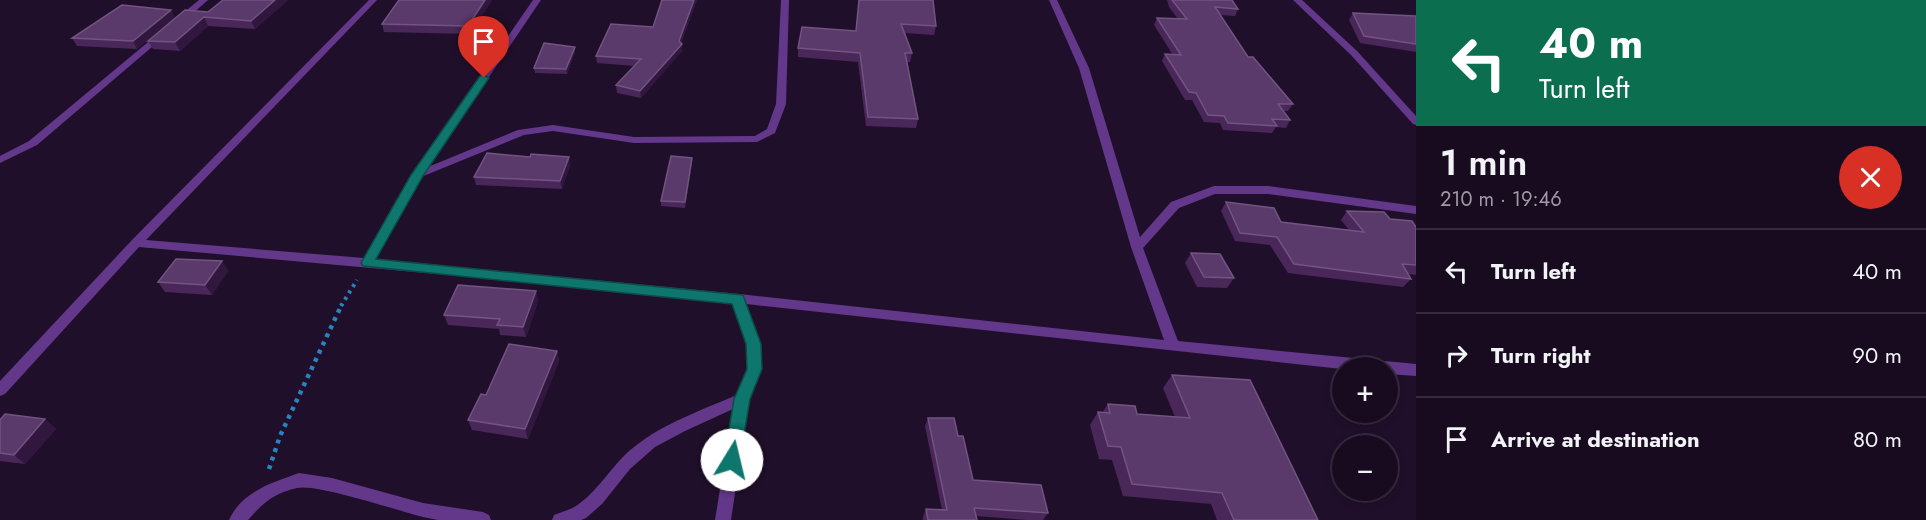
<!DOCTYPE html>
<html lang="en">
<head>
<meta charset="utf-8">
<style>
	body { margin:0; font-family:Jost,sans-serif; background:#211429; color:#f1f3f6; height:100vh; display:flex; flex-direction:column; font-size:22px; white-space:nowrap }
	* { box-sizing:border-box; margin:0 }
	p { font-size:20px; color:#9f9ba5 }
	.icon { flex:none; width:33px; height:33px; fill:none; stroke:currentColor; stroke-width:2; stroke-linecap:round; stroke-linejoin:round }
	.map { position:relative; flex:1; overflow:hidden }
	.side { display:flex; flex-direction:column; background:#180b20; width:510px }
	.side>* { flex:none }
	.guide { background:#0b6e4f; color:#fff; overflow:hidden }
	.buttons { position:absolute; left:1332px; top:357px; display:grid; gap:12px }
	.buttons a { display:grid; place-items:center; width:66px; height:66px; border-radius:50%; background:#180b20; box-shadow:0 3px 9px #0003,0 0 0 2px #362b3e; font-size:30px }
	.pin { position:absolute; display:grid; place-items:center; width:51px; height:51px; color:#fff; margin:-62px -26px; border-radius:50% 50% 50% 0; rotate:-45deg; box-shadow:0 0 6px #0007 }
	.pin .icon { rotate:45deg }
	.me { position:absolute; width:66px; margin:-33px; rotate:9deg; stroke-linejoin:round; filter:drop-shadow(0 0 4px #0008) }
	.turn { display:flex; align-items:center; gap:21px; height:126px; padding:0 24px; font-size:27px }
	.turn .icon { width:78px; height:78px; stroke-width:2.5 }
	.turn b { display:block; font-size:42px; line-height:51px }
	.round { display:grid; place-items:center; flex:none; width:63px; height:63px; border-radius:32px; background:#211429 }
	.head { display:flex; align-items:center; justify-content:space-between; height:102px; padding:0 24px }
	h1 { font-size:36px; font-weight:600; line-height:45px }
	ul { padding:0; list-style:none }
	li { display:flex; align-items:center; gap:18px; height:84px; padding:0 24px; border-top:2px solid #362b3e }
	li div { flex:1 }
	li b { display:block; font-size:22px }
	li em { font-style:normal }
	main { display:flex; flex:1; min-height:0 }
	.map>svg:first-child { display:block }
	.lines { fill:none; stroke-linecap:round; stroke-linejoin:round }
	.path-far1 { stroke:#2a82c1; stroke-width:4; stroke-dasharray:3 4.5; stroke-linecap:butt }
	.path { stroke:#2a82c1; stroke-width:4.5; stroke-dasharray:4 5; stroke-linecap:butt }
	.minor { fill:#63388b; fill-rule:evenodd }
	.wall { fill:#492759 }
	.shaded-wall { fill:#31163e }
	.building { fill:#5a3a6a; stroke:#725382; stroke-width:1.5 }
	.route { fill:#0f766e; stroke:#0a4d48; stroke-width:1.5 }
</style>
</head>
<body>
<main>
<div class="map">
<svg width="1416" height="520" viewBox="0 0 1416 520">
	<rect width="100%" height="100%" fill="#200f2a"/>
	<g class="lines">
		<path class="path-far1" d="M341,306l16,-26"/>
		<path class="path" d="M269,469l11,-33 62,-132"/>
		<path class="minor" d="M199,0h9l-25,22h-6v-4z
			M369,0h8l-231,240 218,18 48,-83 121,-175h8l-113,167 90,-37 35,-5 81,12 121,-1 12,-7 9,-25 5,-104h8l-3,104 -11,29 -18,9 -123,1 -81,-12 -29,4 -103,42 -46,82 364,35 425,46 -33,-93 -52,-179 -30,-68h8l32,68 51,169 31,-35 43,-16h54l148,20v8l-148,-20h-53l-36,14 -36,40 35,93 238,23v12l-28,-2v-6h-46v1l-596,-65 14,40 2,25 -13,30 -18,121h-16l18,-111 -48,22 -30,16 -25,22 -28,35 -16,14 -5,2h-29l2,-5c8,-3 15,-5 22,-9 23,-15 36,-42 58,-59 30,-24 68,-37 103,-52l11,-26 -2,-25 -13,-41 -295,-29 -299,-27 -134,147 -5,2v-15l132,-141z
			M1293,0h9l55,51 59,65v9l-3,-1 -62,-69z
			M159,33l7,2 -129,110 -37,18v-7l29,-15z
			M299,473l33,5 91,25 60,9 6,3 2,5h-53l-15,-3c-24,-6 -107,-34 -126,-29 -24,6 -33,14 -49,32h-19c13,-29 43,-37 70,-47z"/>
	</g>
	<path class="wall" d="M288,0l-33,29 -47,-3 -28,25 -27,-2 -5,-8 60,-29z
		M399,0h93l-22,34 -86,-2 -2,-8z
		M697,0l-16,43 1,1v7l-41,47 -24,-5 -1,-8 19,-19 -38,-3 -1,-7 57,-29z
		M859,0h74l3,26 -2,9 -30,-2 8,20 -2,9h-3l11,57 -2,9 -50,-2 -8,-64 -60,-5v-9l58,-17z
		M1167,0h65l6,9 -3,7 -15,-1 28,42 45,47 -5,7h-5l7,9 -4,8 -10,-1 -4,6 -49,-3 -3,-7 -16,-1 -12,-22h-7l-23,-39 3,-7 8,1 -19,-30 3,-7 21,1 -9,-12z
		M1353,13l63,3v36l-56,-9 -11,-23z
		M175,17l-38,32 -60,-3 -5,-8z
		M575,52l-8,22 -32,-1 -1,-5z
		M530,157h39l1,8 -8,24 -86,-4 -2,-8z
		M692,158v5l-7,45 -24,-2v-5z
		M1226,202l55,20 68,8 -8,-10 6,-9 43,8 26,8v48l-8,-1 3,5 -8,8 -115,-14 -18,-28 -35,-4 -14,-30z
		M1191,253l43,25 -7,10 -30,-1 -12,-24z
		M222,261l6,10 -16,24 -47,-3 -7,-10z
		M536,291l2,10 -12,36 -26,-2 -1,-6 -51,-4 -4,-10z
		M557,351l2,10 -31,78 -56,-9 -4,-10 18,-25z
		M1172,375l146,145h-101l-6,-16 -88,-8 -11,-36 -13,-1 -9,-34 8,-13 4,1 6,-9 29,10 38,3 -12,-29z
		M928,418l30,18 15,44 75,33 -5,7h-16l-51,-4 1,4h-54v-3l3,-8 16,1 -17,-84z
		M45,419l11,10 -31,35 -25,-3v-41z"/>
	<path class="shaded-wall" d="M275,0h13l-33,29 -4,-8z
		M485,0h7l-22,34 -2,-8z
		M694,0h3l-18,47 3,-3v7l-41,47 -1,-7 39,-50z
		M171,10l4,7 -38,32 -4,-8z
		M204,17l4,9 -28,25 -5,-9z
		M575,47v5l-8,22 -1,-5z
		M569,157l1,8 -8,24 -2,-8z
		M692,158v5l-7,45v-6z
		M222,261l6,10 -16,24 -7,-10z
		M536,291l2,10 -12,36 -3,-10z
		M557,351l2,10 -31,78 -3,-10z
		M45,419l11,10 -31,35 -11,-9z"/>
	<path class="building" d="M223,0h52l-24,21 -47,-4 -29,25 -27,-1 37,-31 23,2z
		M399,0h86l-17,26 -86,-2z
		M662,0h32l-15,41 3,3 -42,47 -24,-6 25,-26 -45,-3 15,-32 42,3z
		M859,0h74l3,26 -35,-2 11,29h-7l13,66 -50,-2 -8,-64 -62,-5 4,-21 54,4z
		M1172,0h60l6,9 -23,-2 33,50h5l40,47h-15l12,16 -18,-1 5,7 -49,-3 -4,-7 -16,-1 -12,-22 -7,-1 -24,-38 16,1 -24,-37 30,1z
		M122,5l49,5 -38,31 -61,-3z
		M1353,13l63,3v28l-52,-8z
		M544,43l31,4 -9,22 -32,-1z
		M487,153l43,4 1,-3 38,3 -9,24 -86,-4z
		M671,156l21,2 -7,44 -24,-1z
		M1226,202l48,6 7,14 83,10 -17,-21 37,1 6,7 22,2 4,6v38l-14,-1 9,15 -117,-15 -17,-27 -37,-4z
		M1191,253l29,1 14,24 -30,-1z
		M176,259l46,2 -17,24 -47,-3z
		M458,285l78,6 -13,36 -26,-2 3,-6 -56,-4z
		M509,344l48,7 -32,78 -57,-9 13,-26 5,1z
		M1172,375l78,5 68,140h-84l-12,-27 -90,-9 -11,-37 -13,-1 -10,-34 12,1 -2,-9 27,2 2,8 53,4z
		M5,414l40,5 -31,36 -14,-2v-33z
		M928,418h26l4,18h5l10,44 68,5 7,28 -74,-5 3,12h-49l-2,-11 21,1z"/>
	<path class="route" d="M484,75l5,3 -66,98 -47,83 367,36 18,49 1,25 -12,30 -11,66 -7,2 -6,-2 -2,-5 10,-61 13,-30 -1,-25 -14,-40 -369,-38 -2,-3 50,-88 69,-99z"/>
</svg>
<div class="buttons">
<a>+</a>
<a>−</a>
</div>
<div class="pin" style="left:484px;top:78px;background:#d93025"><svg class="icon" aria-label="arrive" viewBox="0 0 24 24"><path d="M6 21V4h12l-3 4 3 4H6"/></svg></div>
<svg class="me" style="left:732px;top:460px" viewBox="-20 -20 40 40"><circle r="19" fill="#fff"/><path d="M0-13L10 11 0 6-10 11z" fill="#0f766e"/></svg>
</div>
<section class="side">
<div class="guide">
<div class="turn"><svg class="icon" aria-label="left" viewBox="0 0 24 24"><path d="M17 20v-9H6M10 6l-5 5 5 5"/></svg><div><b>40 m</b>Turn left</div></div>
</div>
<div class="head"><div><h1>1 min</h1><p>210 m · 19:46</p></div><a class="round" style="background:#d93025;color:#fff"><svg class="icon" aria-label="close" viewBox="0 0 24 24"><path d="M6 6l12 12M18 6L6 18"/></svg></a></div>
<ul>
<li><svg class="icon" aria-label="left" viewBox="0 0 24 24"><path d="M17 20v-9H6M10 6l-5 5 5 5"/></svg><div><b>Turn left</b></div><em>40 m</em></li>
<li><svg class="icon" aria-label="right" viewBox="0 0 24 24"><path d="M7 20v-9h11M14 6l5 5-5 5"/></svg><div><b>Turn right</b></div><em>90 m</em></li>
<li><svg class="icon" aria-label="arrive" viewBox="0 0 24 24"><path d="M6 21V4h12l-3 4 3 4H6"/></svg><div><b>Arrive at destination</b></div><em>80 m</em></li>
</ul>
</section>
</main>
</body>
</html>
